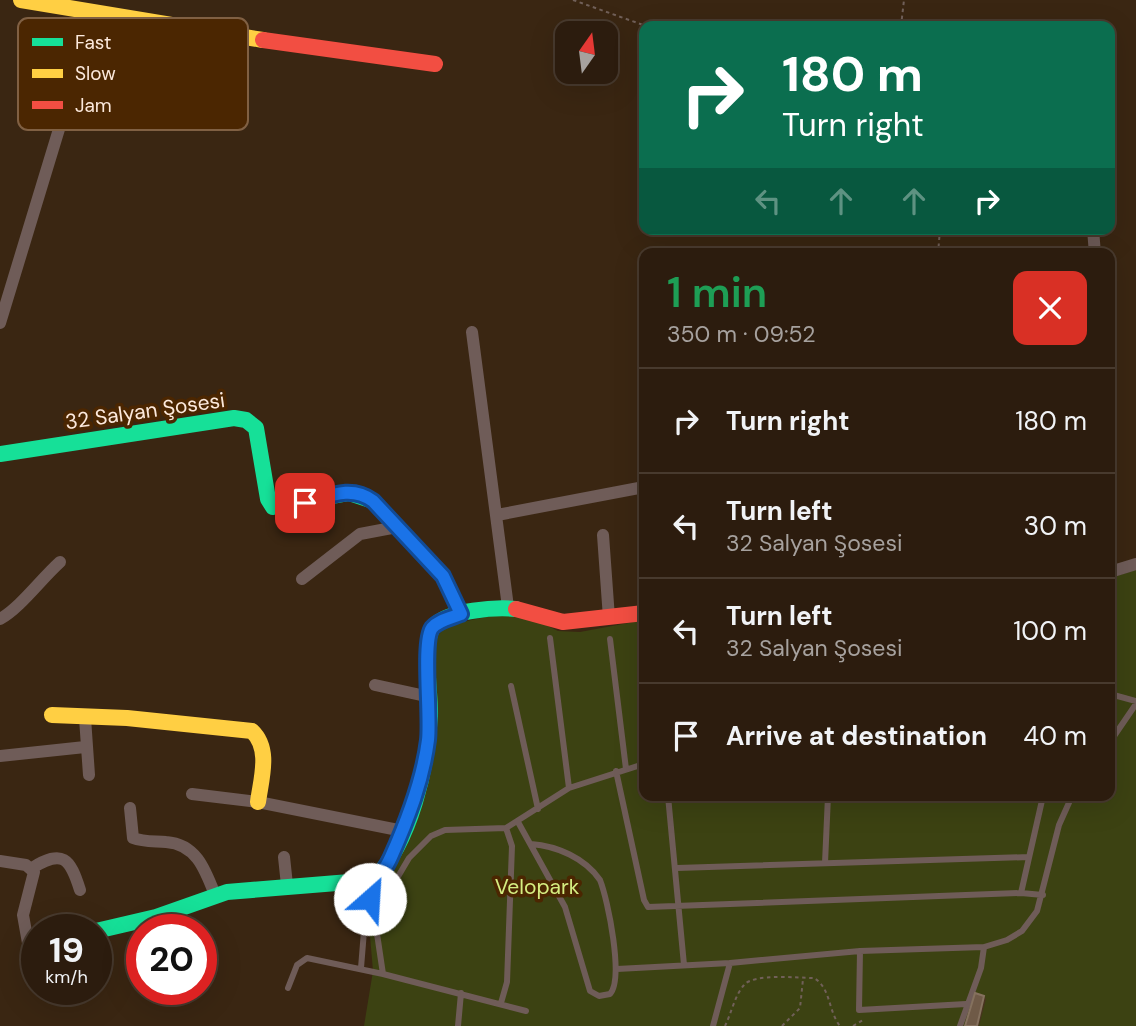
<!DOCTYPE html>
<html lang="en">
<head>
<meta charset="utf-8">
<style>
	body { margin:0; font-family:"DM Sans",sans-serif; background:#342517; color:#f1f3f6; height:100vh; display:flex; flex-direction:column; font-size:26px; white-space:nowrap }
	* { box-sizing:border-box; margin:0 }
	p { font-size:23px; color:#a6a19e }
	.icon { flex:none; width:38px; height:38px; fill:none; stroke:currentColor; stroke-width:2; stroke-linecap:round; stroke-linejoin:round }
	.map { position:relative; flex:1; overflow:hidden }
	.drawer { position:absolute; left:639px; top:248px; width:476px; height:553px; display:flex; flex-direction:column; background:#2c1c0e; border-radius:14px; box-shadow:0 7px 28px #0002,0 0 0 2px #483a2e }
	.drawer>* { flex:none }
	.hud { position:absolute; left:639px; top:21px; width:476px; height:214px; border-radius:14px; box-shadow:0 7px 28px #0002,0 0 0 2px #483a2e; background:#0b6e4f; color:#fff; overflow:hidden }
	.needle { width:46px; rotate:14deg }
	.controls { position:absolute; left:555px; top:21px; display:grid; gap:14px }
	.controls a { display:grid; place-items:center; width:63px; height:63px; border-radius:14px; background:#2c1c0e; box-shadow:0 7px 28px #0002,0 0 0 2px #483a2e; font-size:35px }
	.speed { position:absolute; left:21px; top:914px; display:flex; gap:14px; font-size:35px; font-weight:700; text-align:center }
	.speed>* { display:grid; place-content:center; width:91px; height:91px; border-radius:50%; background:#2c1c0e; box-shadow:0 7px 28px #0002,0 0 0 2px #483a2e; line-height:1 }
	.speed small { font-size:18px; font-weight:400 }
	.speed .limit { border:10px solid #d22; background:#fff; color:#111 }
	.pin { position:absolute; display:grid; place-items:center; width:60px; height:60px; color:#fff; margin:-30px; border-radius:14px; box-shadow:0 4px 10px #0006 }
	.me { position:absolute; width:77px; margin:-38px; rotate:26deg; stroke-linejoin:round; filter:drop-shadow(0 0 5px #0008) }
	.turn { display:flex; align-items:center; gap:24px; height:147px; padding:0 28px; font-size:32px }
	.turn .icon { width:91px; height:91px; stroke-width:2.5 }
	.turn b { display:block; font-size:49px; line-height:60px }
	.lanes { display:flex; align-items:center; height:66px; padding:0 28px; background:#0003; justify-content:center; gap:35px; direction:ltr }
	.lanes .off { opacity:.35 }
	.round { display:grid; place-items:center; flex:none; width:74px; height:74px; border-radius:14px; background:#342517 }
	.summary { display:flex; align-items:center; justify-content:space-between; height:119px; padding:0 28px }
	h1 { font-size:42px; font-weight:600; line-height:52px; color:#1e9e55 }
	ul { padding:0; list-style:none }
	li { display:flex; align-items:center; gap:21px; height:105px; padding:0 28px; border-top:2px solid #483a2e }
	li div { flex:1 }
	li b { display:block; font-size:26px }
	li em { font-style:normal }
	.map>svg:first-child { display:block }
	.green { fill:#3c4212 }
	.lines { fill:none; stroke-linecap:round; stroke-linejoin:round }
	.path { stroke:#716059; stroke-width:2; stroke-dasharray:3.5 3.5; stroke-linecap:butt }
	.lane { stroke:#6f5c58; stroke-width:6 }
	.street { stroke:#6f5c58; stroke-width:12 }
	.fast { stroke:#16e098; stroke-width:16 }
	.slow { stroke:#ffcf43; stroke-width:16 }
	.jam { stroke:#f24e42; stroke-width:16 }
	.shaded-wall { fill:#48341f }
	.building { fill:#6f5a47; stroke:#85715e; stroke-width:2 }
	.route-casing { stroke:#114b97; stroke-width:18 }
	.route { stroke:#1a73e8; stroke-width:12 }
	.labels { text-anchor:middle; stroke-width:7; stroke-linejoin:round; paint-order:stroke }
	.street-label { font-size:21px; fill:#fce9dc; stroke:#4b2601 }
	.park-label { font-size:21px; fill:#d5ed81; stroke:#4b2601 }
	.key { fill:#4b2601; stroke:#806043; stroke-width:2 }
	.key-label { font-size:19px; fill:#fce9dc }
</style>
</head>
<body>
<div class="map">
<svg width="1136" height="1026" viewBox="0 0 1136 1026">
	<rect width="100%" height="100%" fill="#3a2612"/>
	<path class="green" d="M1136,570v456h-772l9,-55 -3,-35 6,-28 51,-118 10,-68 -3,-74 4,-13 10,-10 57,-12 23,3 30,15 22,1 64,-12v176h466v-218z"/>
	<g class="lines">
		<path class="path" d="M573,0l73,26
			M901,26l3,-26
			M938,254l2,-25
			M725,1026c6,-12 10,-31 19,-41 10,-12 54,-7 70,-7 17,10 14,33 26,48
			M782,1026l18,-18 3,-29
			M853,1026l12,-7"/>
		<path class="lane" d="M550,638l19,150
			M610,639l16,130
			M511,686l27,123
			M1110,694l26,7
			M1110,742l26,-38
			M616,771l28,129 4,7 373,-14 22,2
			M668,796l16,169
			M518,822l47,85 25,84 9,5 11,-2c14,-15 -2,-94 -10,-114 -15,-22 -43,-34 -69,-36
			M825,863l3,-67
			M677,868l352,-11
			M1021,893l22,-97
			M860,951l-1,59 107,-6
			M361,968l3,-37 10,-49
			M617,969l113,-6 130,-12 124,-4 23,-7 15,-9 15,-20 22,-86 13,-29
			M288,988l9,-23 10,-7 76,16
			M501,1003l6,-21 5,-136 -6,-18
			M526,1011l-143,-37 -7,-47 7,-25 26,-44 22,-22 14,-6 61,-2 63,-40 75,-24
			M458,1026l3,-33
			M713,1026l17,-63
			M960,1026l21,-58 3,-21"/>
		<path class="street" d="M1093,229l2,25
			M0,323l63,-207
			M472,332l36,275
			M497,515l147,-28
			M603,535l6,83
			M1110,572l26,-8
			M302,579l58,-45 37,-7
			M0,619c20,-11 41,-40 60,-57
			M375,685l55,12
			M85,718l4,57
			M0,756l85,-9
			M192,794l66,8 145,29
			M130,808l3,30c10,4 22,3 33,4 30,2 39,27 49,53
			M284,857l3,28
			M0,861l26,4 8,7 -11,43 5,28 9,5
			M32,868c31,-19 38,-10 48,22"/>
		<path class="fast" d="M0,454l234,-36 12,2 10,8 12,71 5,8 76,-14 24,8 70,75 18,38
			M96,931l60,-14 71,-25 147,-12c37,-40 53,-111 56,-164 1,-21 -9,-75 4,-90 15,-16 62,-19 82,-17"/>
		<path class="slow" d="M21,0l242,40
			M52,715l75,3 125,13c19,18 9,48 6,71"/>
		<path class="jam" d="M263,40l172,24
			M516,609l47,13 81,-9"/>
	</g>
	<path class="shaded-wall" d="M984,996l2,3 -7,27h-2z"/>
	<path class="building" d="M975,993l9,3 -7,30h-12z"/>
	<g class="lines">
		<g class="route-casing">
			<path id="route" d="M305,503c25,-7 46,-18 68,-2l70,75 18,38c-10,4 -22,6 -29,14 -10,14 -1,88 -4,112 -5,40 -20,79 -37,117 -7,16 -17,24 -21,42"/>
		</g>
		<use href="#route" class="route"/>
	</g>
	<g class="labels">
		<g class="street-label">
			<text transform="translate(145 411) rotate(-8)" y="7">32 Salyan Şosesi</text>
		</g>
		<g class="park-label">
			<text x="537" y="894">Velopark</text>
		</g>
	</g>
	<rect x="18" y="18" width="230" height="112" rx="10" class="key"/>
	<rect x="32" y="38" width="31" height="8" fill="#16e098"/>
	<rect x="32" y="69" width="31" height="9" fill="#ffcf43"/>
	<rect x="32" y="101" width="31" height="8" fill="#f24e42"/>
	<g class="key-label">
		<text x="75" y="49">Fast</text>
		<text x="75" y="80">Slow</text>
		<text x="75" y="112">Jam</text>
	</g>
</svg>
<div class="controls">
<a><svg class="needle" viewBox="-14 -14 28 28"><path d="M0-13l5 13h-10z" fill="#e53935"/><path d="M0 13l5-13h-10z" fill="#a6a19e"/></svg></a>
</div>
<div class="speed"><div>19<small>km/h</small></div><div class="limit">20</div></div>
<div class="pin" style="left:305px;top:503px;background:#d93025"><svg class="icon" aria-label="arrive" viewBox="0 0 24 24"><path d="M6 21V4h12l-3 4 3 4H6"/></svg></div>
<svg class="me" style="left:370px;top:899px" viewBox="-20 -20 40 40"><circle r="19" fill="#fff"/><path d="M0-13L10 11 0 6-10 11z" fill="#1a73e8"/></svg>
<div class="hud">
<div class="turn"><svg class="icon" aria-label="right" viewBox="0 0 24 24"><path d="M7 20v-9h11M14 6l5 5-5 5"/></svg><div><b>180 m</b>Turn right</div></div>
<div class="lanes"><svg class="icon off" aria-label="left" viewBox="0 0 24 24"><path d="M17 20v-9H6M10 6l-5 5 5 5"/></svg><svg class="icon off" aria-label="ahead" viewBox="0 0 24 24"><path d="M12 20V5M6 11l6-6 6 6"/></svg><svg class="icon off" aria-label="ahead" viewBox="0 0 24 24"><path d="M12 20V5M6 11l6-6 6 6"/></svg><svg class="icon" aria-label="right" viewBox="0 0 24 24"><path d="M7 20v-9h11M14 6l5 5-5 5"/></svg></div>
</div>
<section class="drawer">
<div class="summary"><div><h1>1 min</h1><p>350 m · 09:52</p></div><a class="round" style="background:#d93025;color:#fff"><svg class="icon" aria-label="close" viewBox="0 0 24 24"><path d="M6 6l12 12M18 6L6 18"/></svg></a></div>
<ul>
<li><svg class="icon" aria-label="right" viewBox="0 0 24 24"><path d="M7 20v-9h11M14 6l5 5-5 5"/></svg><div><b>Turn right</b></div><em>180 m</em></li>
<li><svg class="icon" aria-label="left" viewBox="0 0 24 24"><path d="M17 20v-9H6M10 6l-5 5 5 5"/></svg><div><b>Turn left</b><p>32 Salyan Şosesi</p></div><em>30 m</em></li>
<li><svg class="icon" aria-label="left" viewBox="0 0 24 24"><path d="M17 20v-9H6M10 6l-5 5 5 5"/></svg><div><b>Turn left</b><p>32 Salyan Şosesi</p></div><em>100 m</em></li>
<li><svg class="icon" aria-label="arrive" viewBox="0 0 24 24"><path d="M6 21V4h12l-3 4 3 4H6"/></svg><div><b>Arrive at destination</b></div><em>40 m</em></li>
</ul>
</section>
</div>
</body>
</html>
